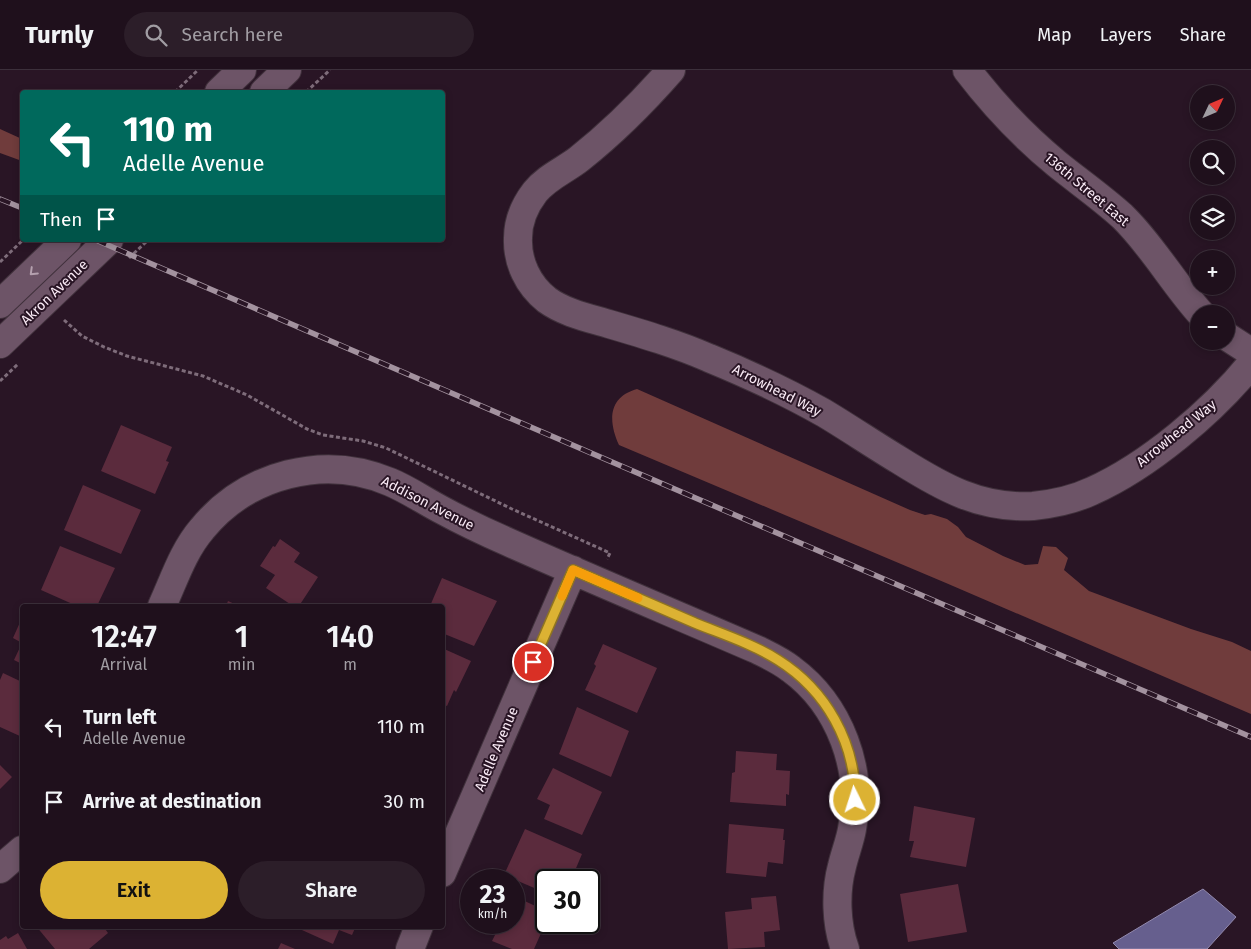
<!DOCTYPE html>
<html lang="en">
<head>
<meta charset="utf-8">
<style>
	body { margin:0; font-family:"Fira Sans",sans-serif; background:#2c1e29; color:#f1f3f6; height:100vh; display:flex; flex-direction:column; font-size:19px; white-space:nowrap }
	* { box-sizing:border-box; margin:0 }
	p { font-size:16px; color:#a19da3 }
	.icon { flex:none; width:28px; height:28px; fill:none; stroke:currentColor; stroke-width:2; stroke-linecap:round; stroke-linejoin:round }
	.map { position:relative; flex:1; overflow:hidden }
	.sheet { position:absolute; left:20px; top:534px; width:425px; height:325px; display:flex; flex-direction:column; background:#1f101c; border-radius:5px; box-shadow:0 2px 8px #0003,0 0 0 1px #3c303b }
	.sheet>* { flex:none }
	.banner { position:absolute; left:20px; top:20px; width:425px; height:152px; border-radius:5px; box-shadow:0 2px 8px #0003,0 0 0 1px #3c303b; background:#00695c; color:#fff; overflow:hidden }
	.needle { width:32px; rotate:46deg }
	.buttons { position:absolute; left:1190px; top:15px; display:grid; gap:10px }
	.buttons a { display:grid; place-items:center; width:45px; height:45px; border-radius:50%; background:#1f101c; box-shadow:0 2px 8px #0003,0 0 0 1px #3c303b; font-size:25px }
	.speed { position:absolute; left:460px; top:799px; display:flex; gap:10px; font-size:25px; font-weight:700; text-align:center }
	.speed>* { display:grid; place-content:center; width:65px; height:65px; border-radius:50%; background:#1f101c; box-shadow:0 2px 8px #0003,0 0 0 1px #3c303b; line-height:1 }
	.speed small { font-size:12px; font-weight:400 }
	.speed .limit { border:2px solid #111; border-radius:8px; background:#fff; color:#111 }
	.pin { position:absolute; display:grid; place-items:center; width:42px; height:42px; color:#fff; margin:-21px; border:2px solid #fff; border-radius:50%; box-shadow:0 1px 5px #0007 }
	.me { position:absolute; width:55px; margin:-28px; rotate:356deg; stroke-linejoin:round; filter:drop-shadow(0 0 4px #0008) }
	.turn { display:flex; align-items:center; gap:18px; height:105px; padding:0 20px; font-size:22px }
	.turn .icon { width:65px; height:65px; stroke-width:2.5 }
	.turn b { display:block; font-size:35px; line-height:42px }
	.then { display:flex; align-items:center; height:48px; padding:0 20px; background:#0003; gap:10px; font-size:19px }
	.eta { display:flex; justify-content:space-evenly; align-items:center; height:85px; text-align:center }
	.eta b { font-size:30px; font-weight:600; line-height:35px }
	.button { display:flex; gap:10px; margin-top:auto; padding:10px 20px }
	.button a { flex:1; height:58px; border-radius:30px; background:#dcb233; color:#111; font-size:20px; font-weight:600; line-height:58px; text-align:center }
	.button a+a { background:#2c1e29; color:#f1f3f6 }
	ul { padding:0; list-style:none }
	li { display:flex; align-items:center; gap:15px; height:75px; padding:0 20px }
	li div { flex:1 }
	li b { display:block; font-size:19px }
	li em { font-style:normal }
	header { display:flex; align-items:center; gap:30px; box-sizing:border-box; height:70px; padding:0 25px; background:#1f101c; border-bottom:1px solid #3c303b }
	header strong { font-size:24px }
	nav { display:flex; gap:28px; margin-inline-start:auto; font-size:18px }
	.search { width:350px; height:45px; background:#2c1e29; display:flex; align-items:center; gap:12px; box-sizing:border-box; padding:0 18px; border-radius:28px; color:#a19da3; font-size:19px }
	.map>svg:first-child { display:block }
	.forest { fill:#703c3c }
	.water { fill:#665f8e; stroke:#9289ad }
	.building { fill:#5b2b3d }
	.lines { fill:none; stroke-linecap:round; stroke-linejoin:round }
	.minor-casing { stroke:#40313c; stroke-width:30 }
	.path { stroke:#7e6c7a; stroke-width:3; stroke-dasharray:4 2.5; stroke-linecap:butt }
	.minor { stroke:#6d5467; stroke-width:28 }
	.rail-casing { stroke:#a3929f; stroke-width:5.5 }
	.rail { stroke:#291525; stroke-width:4; stroke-dasharray:11; stroke-linecap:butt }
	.oneway { stroke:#b4a0ae }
	.route-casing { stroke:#8f7421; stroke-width:12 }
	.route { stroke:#dcb233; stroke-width:9 }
	.slow { stroke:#f59e0b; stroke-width:9 }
	.labels { text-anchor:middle; stroke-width:4; stroke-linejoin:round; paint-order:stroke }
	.street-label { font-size:14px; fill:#faebf6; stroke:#291525 }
</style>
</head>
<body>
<header>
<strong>Turnly</strong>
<div class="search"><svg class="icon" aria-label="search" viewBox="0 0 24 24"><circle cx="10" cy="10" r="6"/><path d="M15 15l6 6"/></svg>Search here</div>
<nav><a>Map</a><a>Layers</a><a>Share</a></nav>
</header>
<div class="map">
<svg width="1251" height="879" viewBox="0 0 1251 879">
	<rect width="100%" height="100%" fill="#291525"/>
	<path class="forest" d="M0,59l22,10v22l-22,-8z
		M637,319l273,121 15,5 6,-1 16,5 11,8 8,10 37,19 22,9 13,-1 5,-18 13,1 12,11 -4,12 25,21 102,38 41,13 19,9v63l-305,-131 -327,-138c-11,-24 -11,-48 18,-56z"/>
	<path class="water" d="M1203,819l33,28 -29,32h-88l-6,-6z"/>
	<path class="building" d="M121,355l51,22 -6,14 3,1 -14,32 -54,-23z
		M83,415l58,25 -20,44 -57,-24z
		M280,469l20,14 -6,9 24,15 -19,29h-6l-27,-18 9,-13 -15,-9 13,-20 2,1z
		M60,476l55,22 -18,38h-20l-36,-16z
		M442,508l55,23 -23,45 -32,-13v-27h-12z
		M228,531l11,5h-13z
		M21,550l1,1v43l-8,-4 8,-17 -9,-5z
		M603,574l54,24 -20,45 -52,-23 11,-24 -2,-2z
		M442,578l29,13 -15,31 -2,-2 -7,16 -5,-2z
		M3,603l19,9v55l-22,-10v-47z
		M577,637l52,24 -18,46 -52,-23z
		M736,681l41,3 -1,16 14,1 -1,24 -3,-1v12l-56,-4 2,-29 3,-1z
		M0,695l12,12 -12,12z
		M553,698l49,24 -20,43 -38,-16 6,-14 -13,-6z
		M914,736l61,12 -9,49 -56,-10 4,-16h-5z
		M729,754l55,5 -1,11h2l-2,24 -15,-2 -2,15 -40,-4z
		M525,759l57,25 -11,26h-25v13l-42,-18z
		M958,814l9,48 -59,10 -8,-48z
		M514,826l32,15v11l-12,27h-22l-20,-8 7,-14 -9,-5h24z
		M776,826l4,34 -16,2 1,15 -37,2 -3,-37 27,-3 -1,-11z
		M36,856h67l5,7 -19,16h-34z
		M293,856h63l-4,9 -13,-5 -6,14z
		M18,863l9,16h-27v-9l6,-4 2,3z
		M281,873l14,6h-17z"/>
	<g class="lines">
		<g class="minor-casing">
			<path id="minor" d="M671,0c-28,32 -58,62 -92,89 -14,11 -32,18 -44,33 -10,13 -17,29 -17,46 -1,24 10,47 29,62 18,13 42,18 62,24 34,10 68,20 100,34 39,16 78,34 115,55 25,15 50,32 75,47 43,27 81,49 134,46 20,-2 40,-6 59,-15 56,-25 120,-79 159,-127
				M967,0c26,34 56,66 90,94 21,17 44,33 65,52 30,29 51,67 79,98
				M219,22l23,-22
				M264,22l23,-22
				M0,234l67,-64
				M1226,266l25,16
				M0,274l109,-104
				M162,536c12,-26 21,-55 40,-77 45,-55 122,-75 188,-47 17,7 33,18 50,27 22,12 45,23 68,33 83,37 167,72 250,108 12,6 23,11 33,19 49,36 73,101 61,160 -2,12 -7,24 -10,37 -7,26 -6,58 3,83
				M0,799l22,-19
				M442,803l131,-303
				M410,879l9,-23"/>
		</g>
		<path class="path" d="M175,22l23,-22
			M306,22l24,-22
			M129,188l19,-18
			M0,192l23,-22
			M64,250l18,16 22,11 23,9 76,20 44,19 60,34 16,6 40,6 23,7 126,61 98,44 -3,6
			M0,311l18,-17"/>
		<use href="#minor" class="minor"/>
		<g class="rail-casing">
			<path id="rail" d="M0,129l22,9
				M96,170l1155,497"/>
		</g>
		<use href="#rail" class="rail"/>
	</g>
	<defs><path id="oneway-chevron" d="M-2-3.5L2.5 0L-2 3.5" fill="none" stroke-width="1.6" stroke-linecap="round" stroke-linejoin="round" transform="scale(1.25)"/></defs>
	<use class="oneway" href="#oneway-chevron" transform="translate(33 202) rotate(136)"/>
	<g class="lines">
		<g class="route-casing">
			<path id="route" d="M533,592l40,-92c41,18 81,35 122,53 27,11 58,21 83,37 48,30 78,83 77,140"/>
		</g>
		<use href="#route" class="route"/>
		<path class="slow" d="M562,526l11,-26 65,28"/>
	</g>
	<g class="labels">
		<g class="street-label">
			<text transform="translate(1087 119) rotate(40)" y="5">136th Street East</text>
			<text transform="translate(54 222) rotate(-44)" y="5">Akron Avenue</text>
			<text transform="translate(777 320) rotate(27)" y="5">Arrowhead Way</text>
			<text transform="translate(1176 363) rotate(-39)" y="5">Arrowhead Way</text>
			<text transform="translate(428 433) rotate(27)" y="5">Addison Avenue</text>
			<text transform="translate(496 679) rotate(-67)" y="5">Adelle Avenue</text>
		</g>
	</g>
</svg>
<div class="buttons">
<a><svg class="needle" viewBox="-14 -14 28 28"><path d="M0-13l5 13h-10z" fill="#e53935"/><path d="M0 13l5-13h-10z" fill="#a19da3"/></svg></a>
<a><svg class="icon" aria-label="search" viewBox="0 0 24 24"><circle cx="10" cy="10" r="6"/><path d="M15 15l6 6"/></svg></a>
<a><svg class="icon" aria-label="layers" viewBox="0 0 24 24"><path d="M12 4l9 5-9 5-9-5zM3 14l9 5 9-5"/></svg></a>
<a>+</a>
<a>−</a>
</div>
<div class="speed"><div>23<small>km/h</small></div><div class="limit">30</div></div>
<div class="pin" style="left:533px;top:592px;background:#d93025"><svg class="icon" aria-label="arrive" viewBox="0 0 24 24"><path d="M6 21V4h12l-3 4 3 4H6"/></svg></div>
<svg class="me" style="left:855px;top:730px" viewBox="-20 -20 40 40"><circle r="17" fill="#dcb233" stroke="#fff" stroke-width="3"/><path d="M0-11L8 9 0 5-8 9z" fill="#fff"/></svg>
<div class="banner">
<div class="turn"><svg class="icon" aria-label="left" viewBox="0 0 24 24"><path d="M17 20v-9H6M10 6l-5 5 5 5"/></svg><div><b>110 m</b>Adelle Avenue</div></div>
<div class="then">Then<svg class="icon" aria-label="arrive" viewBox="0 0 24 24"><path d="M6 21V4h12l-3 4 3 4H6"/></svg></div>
</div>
<section class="sheet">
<div class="eta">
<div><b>12:47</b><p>Arrival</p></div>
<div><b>1</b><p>min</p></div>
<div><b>140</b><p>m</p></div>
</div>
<ul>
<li><svg class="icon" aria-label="left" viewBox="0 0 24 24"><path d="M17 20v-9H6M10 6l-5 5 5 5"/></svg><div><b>Turn left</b><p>Adelle Avenue</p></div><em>110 m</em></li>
<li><svg class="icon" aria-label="arrive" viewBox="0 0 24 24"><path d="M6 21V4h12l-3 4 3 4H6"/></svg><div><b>Arrive at destination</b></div><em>30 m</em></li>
</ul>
<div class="button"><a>Exit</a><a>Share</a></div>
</section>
</div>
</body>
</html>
